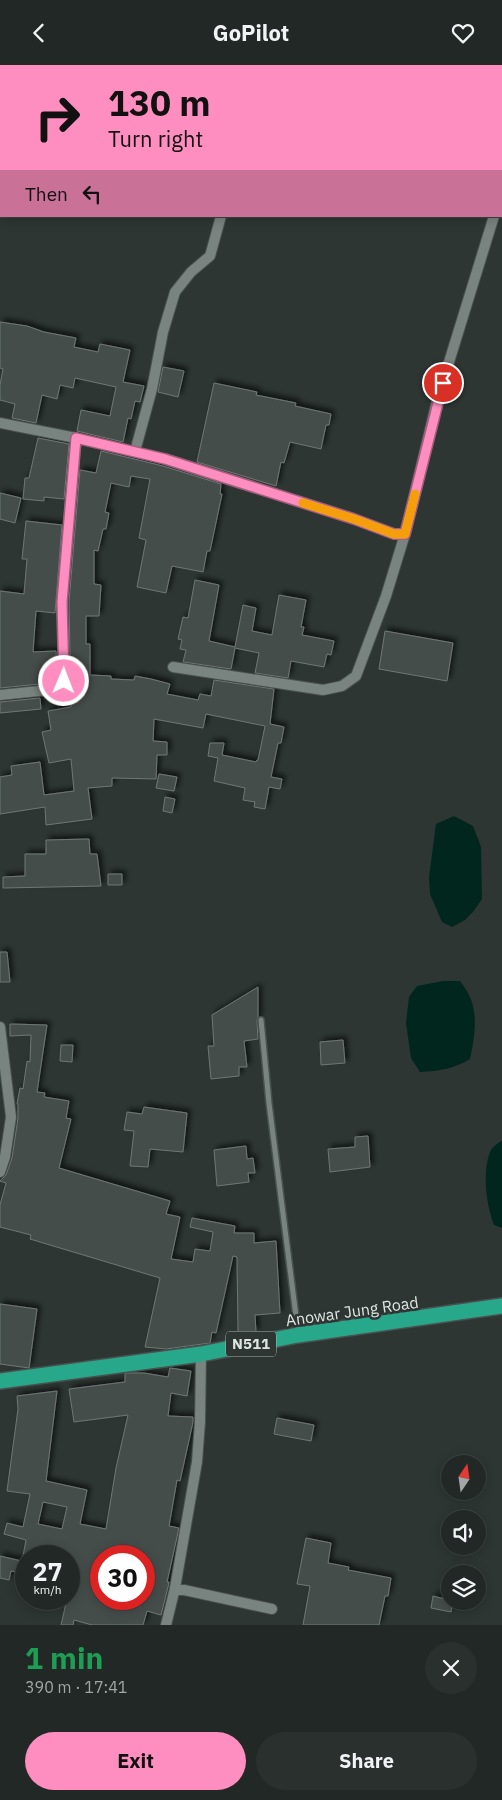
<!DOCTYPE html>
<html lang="en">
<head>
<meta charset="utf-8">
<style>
	body { margin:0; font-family:"IBM Plex Sans",sans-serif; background:#2a302e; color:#f1f3f6; height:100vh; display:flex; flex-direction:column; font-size:19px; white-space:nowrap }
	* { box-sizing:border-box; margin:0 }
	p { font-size:16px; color:#a2a6a7 }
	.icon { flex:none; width:28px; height:28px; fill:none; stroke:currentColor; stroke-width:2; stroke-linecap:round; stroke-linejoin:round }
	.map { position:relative; height:1560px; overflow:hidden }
	.side { display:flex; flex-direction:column; background:#222826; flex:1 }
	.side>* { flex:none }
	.banner { position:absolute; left:0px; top:0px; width:502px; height:152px; box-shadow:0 2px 12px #0003,0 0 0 1px #3f4443; background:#fd8ebf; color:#111; overflow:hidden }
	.needle { width:32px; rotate:13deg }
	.tools { position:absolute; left:441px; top:1390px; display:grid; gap:10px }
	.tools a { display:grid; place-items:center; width:45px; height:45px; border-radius:50%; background:#222826; box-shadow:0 2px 12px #0003,0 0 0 1px #3f4443; font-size:25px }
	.speed { position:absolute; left:15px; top:1480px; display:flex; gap:10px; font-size:25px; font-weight:700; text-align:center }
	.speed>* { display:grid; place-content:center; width:65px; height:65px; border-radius:50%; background:#222826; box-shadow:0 2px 12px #0003,0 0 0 1px #3f4443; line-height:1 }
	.speed small { font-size:12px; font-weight:400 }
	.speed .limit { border:8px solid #d22; background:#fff; color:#111 }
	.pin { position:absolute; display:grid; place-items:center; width:42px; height:42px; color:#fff; margin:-21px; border:2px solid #fff; border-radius:50%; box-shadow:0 1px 5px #0007 }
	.me { position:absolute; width:55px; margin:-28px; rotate:1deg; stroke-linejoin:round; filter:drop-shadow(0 0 4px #0008) }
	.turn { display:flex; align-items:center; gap:18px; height:105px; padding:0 25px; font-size:22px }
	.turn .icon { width:65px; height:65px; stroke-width:2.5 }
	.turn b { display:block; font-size:35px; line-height:42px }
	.then { display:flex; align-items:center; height:48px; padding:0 25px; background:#0003; gap:10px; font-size:19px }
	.round { display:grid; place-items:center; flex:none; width:52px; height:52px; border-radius:26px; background:#2a302e }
	.summary { display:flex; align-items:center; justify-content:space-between; height:85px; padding:0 25px }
	h1 { font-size:30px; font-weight:700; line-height:38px; color:#1e9e55 }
	.button { display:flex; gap:10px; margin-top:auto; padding:10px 25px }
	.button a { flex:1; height:58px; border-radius:30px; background:#fd8ebf; color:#111; font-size:20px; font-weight:700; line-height:58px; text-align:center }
	.button a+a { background:#2a302e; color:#f1f3f6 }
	header { display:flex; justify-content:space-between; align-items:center; height:65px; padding:0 25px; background:#222826; font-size:22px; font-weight:700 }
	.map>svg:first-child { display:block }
	.water { fill:#00261d }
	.building { fill:#454e4b; stroke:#6e7774; fill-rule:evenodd; filter:url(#shadow) }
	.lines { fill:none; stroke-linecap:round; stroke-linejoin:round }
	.lane-casing { stroke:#49514f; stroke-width:8 }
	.street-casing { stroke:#49514f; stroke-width:12 }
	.highway-casing { stroke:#49514f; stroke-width:18 }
	.lane { stroke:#79837f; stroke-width:5 }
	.street { stroke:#79837f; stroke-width:10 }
	.highway { stroke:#27a88b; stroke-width:15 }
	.route-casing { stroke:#a45c7c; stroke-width:12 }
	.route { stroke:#fd8ebf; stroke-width:9 }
	.slow { stroke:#f59e0b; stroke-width:9 }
	.labels { text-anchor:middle; stroke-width:5; stroke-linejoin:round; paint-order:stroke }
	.shield { fill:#2d3633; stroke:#a9b0ae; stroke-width:1 }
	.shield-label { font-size:15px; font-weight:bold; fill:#dee4e2 }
	.street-label { font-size:16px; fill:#dee4e2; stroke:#2d3633 }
</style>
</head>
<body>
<header><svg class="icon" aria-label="back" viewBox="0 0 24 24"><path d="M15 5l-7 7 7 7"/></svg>GoPilot<svg class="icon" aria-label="heart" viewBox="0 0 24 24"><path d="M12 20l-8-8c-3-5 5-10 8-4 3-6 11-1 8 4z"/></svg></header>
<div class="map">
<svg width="502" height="1560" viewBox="0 0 502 1560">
	<defs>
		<filter id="shadow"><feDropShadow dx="3.5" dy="-3.5" stdDeviation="2.5" flood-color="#0009"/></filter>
	</defs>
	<rect width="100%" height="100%" fill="#2d3633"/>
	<path class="water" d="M454,751l19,10 8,21 1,52 -9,13 -8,8 -13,7 -10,-5 -12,-28 -1,-17 7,-53z
		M443,916h17c3,5 7,9 9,14 10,19 5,45 1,64 -16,10 -32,12 -50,13l-9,-14 -5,-35 3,-26 8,-11z
		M501,1076h1v87l-8,-3c-8,-21 -12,-52 -4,-73 2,-5 7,-8 11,-11z"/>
	<path class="building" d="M0,257l27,4 17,6 32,6 -2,9 24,5 2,-8 30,6 -7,32 21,4 -4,16 -5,-1 -4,18 -3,-1 -5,24 -46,-11 4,-21 29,6 6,-29 -41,-9 -2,10 -13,-3 -3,14 -15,-4 -6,28 -24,-5 3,-14 -15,-4v-15l3,-16 -3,-1z
		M163,302l21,4 -6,26 -20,-5z
		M214,318l43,9 -1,3 40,8 -1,3 36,8 -2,11h-3l-5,24 -31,-7 -6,21 -3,-1 -5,24 -79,-24z
		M38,373l31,6 -5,55 -20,-2v4l-21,-2 2,-21h4z
		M101,386l62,15 58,18 -1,10h2l-12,57h-3l-4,21 -31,-6 -6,27 -29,-6 9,-47 -7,-2 11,-59 -19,-3 -2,11 -18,-4 -6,29 4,1 -3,16h-3l-5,22 -4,-1v34l7,1 -2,31h-13v28h4v31l21,1v3l23,1 1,-4 16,3 19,5 -3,10 31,6 2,-6 11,2 3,-16 60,9 -4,35 14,3 -3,16h-3l-7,34 11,2 -2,10 -11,-2 -4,22 -11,-2 1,-5 -12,-2 2,-12 -31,-7 4,-23 -10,-2 2,-13h14l-2,12 34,7 1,-2h1l7,-34 -59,-12 -3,14 -49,-9 -1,22 14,1v13h-10l-1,24 -44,-1v8l-24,2 4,31 -46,6 -1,-18 -45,7v-37l12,-2 -1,-9 29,-4 4,33 30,-4 -3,-32 -22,4 -7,-31 9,-2 -3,-19 23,-4 -2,-105 11,-132 16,3z
		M0,428l21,5 -6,25 -15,-4z
		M26,456l36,4 -7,88 -19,-2 -3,41 23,-1 1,28 -2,3h-15v2l-40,4v-97l24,3 3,-35h-5z
		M195,515l24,5 -10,56 26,6 8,-42 13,3 -4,23 20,4 7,-40 27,5 -5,27h3l-2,8 32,6 -3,14 -4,-1 -3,13 -33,-6 -3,17 -33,-5 4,-20 -24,-5 -4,21 -48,-7 3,-12 -6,-1 2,-9 -4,-1 5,-22 5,1z
		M385,566l68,12 -6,38 -68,-12z
		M40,633l1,11 -41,4v-11z
		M159,709l18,3 -3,14 -18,-3z
		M165,732l10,2 -3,14 -9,-2z
		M89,774l1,15h7l4,32 -98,2v-11l22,-1v-22h21v-14z
		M108,809h14v11h-14z
		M0,887h7l3,30h-10z
		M258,922v30l-1,3 1,19 -14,2 3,26h-8v9l-28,3 -3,-33h6l-2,-31z
		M10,959l37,1 -10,67 8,1 -1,4 25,4 -3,17 5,1 -12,49 111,33 -4,13 14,3 -9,42 22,3 2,-13 15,2 3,-19 -23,-5 2,-9 43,8 -1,7h20v10l22,-2 4,72 -25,2 1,17h-18l-1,-75 -4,-1 -17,77 -4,-1 -2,11 -44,6 -21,-2 15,-69 -130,-39 1,-4 -31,-8v-22l6,-22 -6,-2 6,-6 6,-17 6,-40v-14h-1l3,-16 3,1 4,-28 3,1 1,-27 -21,1z
		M343,975l2,23 -24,2 -1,-23z
		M61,980h12l-1,17 -12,-1z
		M144,1042l43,6 -4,39 -33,-3 -2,18 -18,-1 4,-35 -10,-1 3,-18 15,2z
		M368,1071l2,31 -40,5 -2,-23 27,-2v-10z
		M246,1081l1,13 6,-1 2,15h-7l1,9 -32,4 -3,-36z
		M0,1239l37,5 -8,59 -29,-4z
		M170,1303l21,3 -4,25 -16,-3 -3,23 25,1v5l-13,59 -3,-1 -8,46 10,2 -12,54h2l-1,5 -7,28 -14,-4 -4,14h-51l-18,-5 -1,5h-12l6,-26h2v-43h-46l3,-16 -22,-6 3,-11 16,4 7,-33 -23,-3 11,-82 -1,-13 40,-5 -11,90 41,9 -7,34 26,5 10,-61 12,-53 -54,7 -5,-33 56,-7v-8l1,-1h18l24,4zM43,1437l24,5 -5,22 -24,-5zM101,1491h43v43h-43z
		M277,1353l37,7 -3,16 -37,-7z
		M306,1473l25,5 -3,20 21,4 -1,3 43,8 -3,18h-3l-6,29h-76l7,-39 -13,-2z
		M0,1491l26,6v12l-15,-3 -2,9 -9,-2z
		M433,1531l20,5 -2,11 -20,-4z"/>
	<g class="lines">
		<g class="lane-casing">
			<path id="lane" d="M261,955l8,83 29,229"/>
		</g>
		<g class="street-casing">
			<path id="street" d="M399,1v-1
				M501,128l1,-3
				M0,358l76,15 89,21 189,60 40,15h11
				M137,379l15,-55 11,-57 12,-40 16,-20 19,-16 11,-40
				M173,602l150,23 19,-4 14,-10 30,-80 19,-62 32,-133 57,-185
				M0,630l58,-6 6,-8 -2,-79 14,-164
				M0,962l11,90 -6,40 -5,15
				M175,1523l97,21
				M166,1560l9,-37 22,-126 3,-40 1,-68"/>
		</g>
		<g class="highway-casing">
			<path id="highway" d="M0,1316l201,-27 97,-19 204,-29"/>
		</g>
		<use href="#lane" class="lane"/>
		<use href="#street" class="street"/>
		<use href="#highway" class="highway"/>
	</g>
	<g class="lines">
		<g class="route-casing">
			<path id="route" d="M64,616l-2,-79 14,-164 89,21 189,60 40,15h11l38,-151"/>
		</g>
		<use href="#route" class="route"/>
		<path class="slow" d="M303,438l51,16 40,15h11l10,-40"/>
	</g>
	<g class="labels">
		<rect class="shield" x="226" y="1266.5" width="50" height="25" rx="4"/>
		<g class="shield-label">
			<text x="251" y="1284">N511</text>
		</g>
		<g class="street-label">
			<text transform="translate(352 1246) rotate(-8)" y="6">Anowar Jung Road</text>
		</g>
	</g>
</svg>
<div class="tools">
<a><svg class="needle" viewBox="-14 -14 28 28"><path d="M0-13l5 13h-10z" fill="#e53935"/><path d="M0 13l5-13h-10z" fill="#a2a6a7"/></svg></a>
<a><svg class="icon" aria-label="sound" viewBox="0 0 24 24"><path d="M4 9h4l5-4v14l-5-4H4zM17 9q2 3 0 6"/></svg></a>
<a><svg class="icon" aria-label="layers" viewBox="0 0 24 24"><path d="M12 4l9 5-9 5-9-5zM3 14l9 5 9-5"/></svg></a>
</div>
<div class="speed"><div>27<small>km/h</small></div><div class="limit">30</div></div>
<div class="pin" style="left:443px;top:318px;background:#d93025"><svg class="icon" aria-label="arrive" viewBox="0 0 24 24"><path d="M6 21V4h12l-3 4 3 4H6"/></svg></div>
<svg class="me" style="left:64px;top:616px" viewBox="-20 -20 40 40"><circle r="17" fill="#fd8ebf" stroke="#fff" stroke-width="3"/><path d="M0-11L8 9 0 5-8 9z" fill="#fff"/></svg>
<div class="banner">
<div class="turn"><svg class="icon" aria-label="right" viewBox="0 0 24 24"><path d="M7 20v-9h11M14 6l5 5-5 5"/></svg><div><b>130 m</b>Turn right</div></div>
<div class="then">Then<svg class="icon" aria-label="left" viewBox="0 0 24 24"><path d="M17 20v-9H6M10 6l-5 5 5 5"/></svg></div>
</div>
</div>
<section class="side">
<div class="summary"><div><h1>1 min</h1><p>390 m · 17:41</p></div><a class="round"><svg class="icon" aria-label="close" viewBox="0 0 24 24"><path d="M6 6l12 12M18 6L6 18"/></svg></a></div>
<div class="button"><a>Exit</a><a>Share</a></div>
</section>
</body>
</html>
